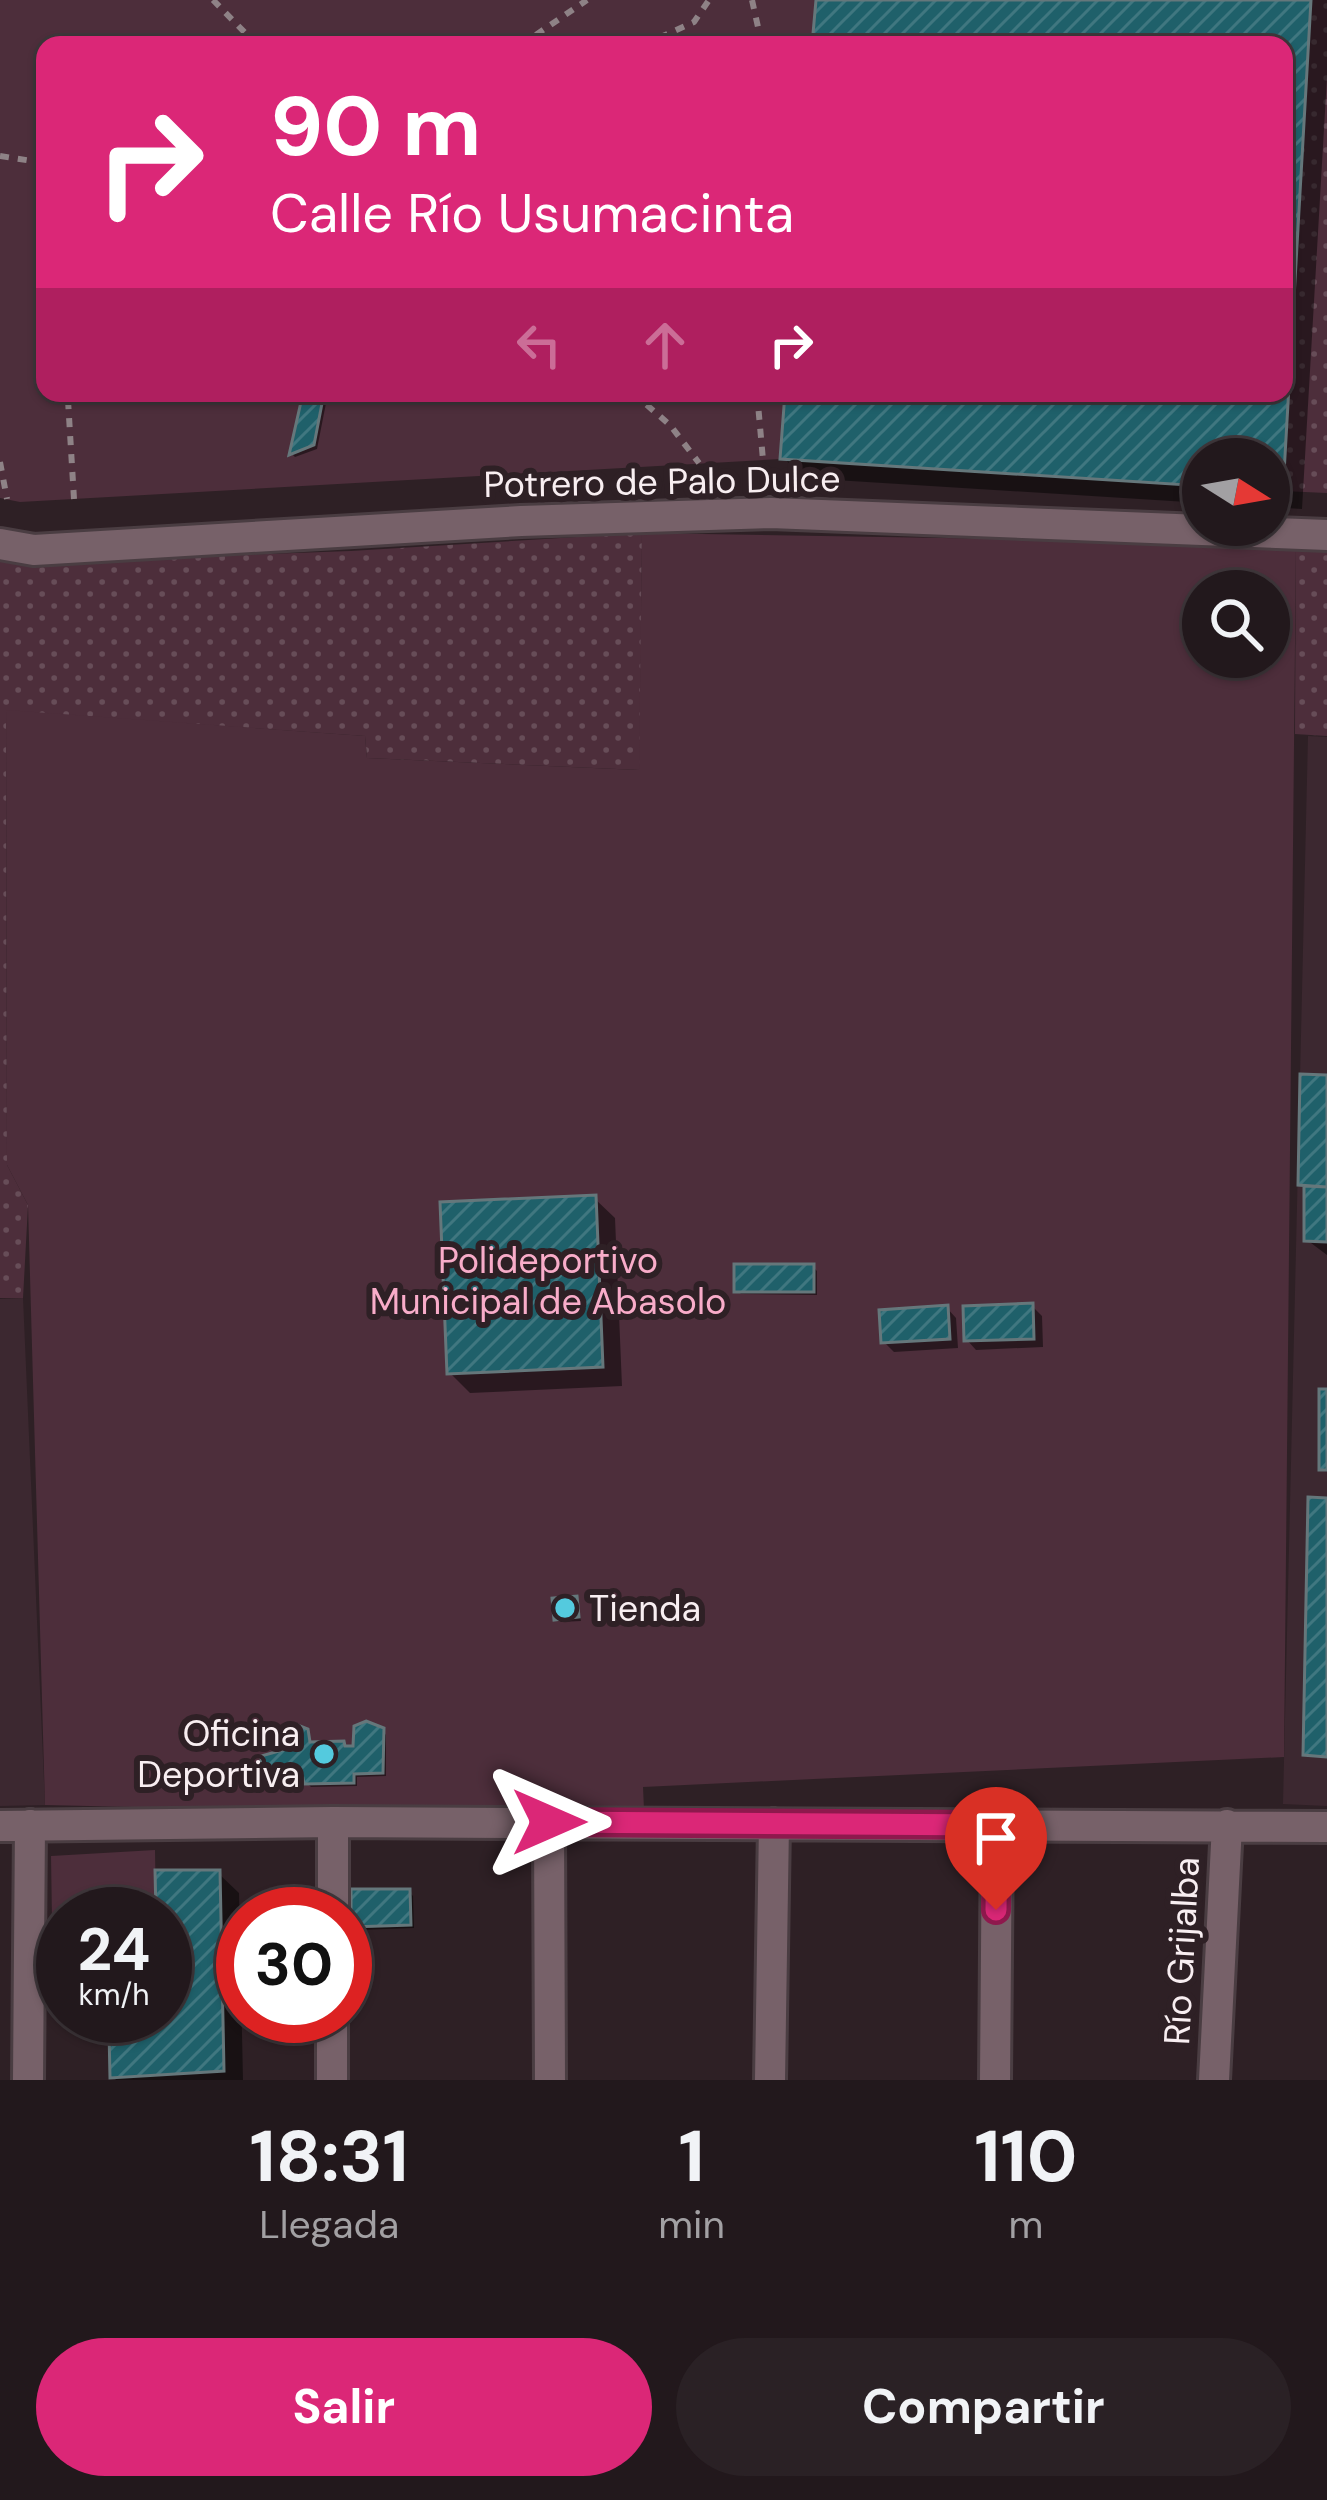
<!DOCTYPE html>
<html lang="es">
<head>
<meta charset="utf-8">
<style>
	body { margin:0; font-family:"DM Sans",sans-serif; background:#2a2125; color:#f1f3f6; height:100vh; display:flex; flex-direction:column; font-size:45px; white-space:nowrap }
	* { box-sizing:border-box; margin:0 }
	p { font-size:39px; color:#a2a0a3 }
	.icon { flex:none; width:66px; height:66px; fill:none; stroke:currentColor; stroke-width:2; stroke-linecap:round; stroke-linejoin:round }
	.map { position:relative; height:2080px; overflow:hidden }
	.details { display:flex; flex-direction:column; background:#22181c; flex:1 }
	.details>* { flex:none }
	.top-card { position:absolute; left:36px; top:36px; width:1257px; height:366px; border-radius:24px; box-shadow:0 3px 9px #0004,0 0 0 3px #3f373b; background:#db2777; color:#fff; overflow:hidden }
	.needle { width:78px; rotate:101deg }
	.controls { position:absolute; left:1182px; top:438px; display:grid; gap:24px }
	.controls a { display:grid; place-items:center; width:108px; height:108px; border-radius:50%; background:#22181c; box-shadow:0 3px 9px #0004,0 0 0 3px #3f373b; font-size:60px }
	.speed { position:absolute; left:36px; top:1887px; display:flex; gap:24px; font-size:60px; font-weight:700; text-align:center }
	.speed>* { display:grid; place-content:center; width:156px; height:156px; border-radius:50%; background:#22181c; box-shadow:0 3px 9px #0004,0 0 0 3px #3f373b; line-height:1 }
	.speed small { font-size:30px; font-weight:400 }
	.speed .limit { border:18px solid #d22; background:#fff; color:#111 }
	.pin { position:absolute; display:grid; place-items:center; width:102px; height:102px; color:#fff; margin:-123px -51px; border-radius:50% 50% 50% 0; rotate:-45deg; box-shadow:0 0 12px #0007 }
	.pin .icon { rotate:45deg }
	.me { position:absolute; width:132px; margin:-66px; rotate:90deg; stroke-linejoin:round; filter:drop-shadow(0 0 9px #0008) }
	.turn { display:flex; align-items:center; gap:42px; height:252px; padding:0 36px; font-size:54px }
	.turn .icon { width:156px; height:156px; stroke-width:2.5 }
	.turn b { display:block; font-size:84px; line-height:102px }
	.lanes { display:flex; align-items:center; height:114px; padding:0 36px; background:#0003; justify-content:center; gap:60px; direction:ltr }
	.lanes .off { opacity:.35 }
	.eta { display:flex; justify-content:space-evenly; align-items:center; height:204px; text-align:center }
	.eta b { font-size:72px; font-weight:700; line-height:84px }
	.cta { display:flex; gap:24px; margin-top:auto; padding:24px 36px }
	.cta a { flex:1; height:138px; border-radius:72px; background:#db2777; color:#fff; font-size:48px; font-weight:700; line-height:138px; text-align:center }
	.cta a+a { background:#2a2125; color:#f1f3f6 }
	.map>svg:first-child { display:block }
	.built { fill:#3c2830 }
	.grass { fill:url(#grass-dots) }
	.park { fill:#4d2e3b; fill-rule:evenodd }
	.shadow { fill:#0007 }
	.building { fill:url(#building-hatch); stroke:#65777b; stroke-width:3 }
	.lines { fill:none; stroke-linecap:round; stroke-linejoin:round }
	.street-casing { stroke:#4a3d42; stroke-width:36 }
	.path { stroke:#8e8286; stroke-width:6; stroke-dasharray:9 9; stroke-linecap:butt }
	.street { stroke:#776169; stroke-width:30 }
	.route-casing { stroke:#8e194d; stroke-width:30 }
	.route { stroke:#db2777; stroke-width:21 }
	.poi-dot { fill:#54cade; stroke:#2e2025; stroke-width:4.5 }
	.labels { text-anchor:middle; stroke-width:12; stroke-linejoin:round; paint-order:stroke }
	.street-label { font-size:36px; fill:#f8eef1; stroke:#2e2025 }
	.park-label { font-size:36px; fill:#f8acc9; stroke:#2e2025 }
	.poi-label { font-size:36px; fill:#f8eef1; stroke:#2e2025; text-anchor:start }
</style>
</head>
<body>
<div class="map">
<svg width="1327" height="2080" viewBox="0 0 1327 2080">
	<defs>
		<pattern id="grass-dots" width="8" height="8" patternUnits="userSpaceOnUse" patternTransform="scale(3)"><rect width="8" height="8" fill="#4d2e3b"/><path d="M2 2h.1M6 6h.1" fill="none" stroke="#674d58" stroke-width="1.8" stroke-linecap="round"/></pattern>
		<pattern id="building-hatch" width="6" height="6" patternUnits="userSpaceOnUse" patternTransform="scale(3)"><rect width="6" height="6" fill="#1f606a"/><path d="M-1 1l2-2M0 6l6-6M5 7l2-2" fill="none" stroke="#407780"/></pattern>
	</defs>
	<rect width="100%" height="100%" fill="#2e2025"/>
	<path class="built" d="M1308,736l19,1v1069l-44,-2z
		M23,1298l22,507 -45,1v-507z"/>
	<path class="grass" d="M1311,0h16v493l-44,-2z
		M642,533l-2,237 -273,-12 -2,-22 -359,-25 1,454 21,40 -5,93h-23v-739l41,3 310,-11z
		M1327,542v194l-32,-2 1,-190z"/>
	<path class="park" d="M0,0h816l-4,45h-767v348h740l-5,66 -760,43 -20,-4z
		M642,533l654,11 -12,1213 -641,30 1,23 -288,2 -311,-7 -17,-600 -21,-40 -1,-455 359,26 2,22 272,12zM1203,591h66v66h-66z
		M155,1850l1,64h-93v67l-10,3 -2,-128z"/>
	<path class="shadow" d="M819,0h508v77l-25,432 -33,-2v-48h-66v44l-400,-25 -20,-21 5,-64h496v-348h-469z
		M306,393h22l-11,56 -22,8 -3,-3z
		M1327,1078v177l-20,-15 -2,-52 -4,-4z
		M594,1198l21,20 7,168 -152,7 -20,-20z
		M813,1267l4,4v24l-76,-1 -4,-4z
		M1032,1306l10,10 1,31 -67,3 -9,-10z
		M947,1308l9,10 2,30 -64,4 -10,-10z
		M576,1599l5,22 -20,1 -4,-4z
		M382,1730l4,5v41l-29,1v9l-46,1 -6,-6 -19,1 -21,-11 42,-40 5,14 36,4z
		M218,1873l21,20 4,187h-127l-3,-3 49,-47 3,-116h-6z
		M409,1892l4,4 1,32 -56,2 -4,-4z"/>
	<path class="building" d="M816,0h495l-28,491 -14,-1v-31h-66v27l-423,-27 5,-66h499v-348h-472z
		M303,393h21l-10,52 -25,10z
		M1300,1074l27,1v112l-29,-2z
		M1304,1186l23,1v55l-23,-1z
		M596,1195l7,172 -156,7 -7,-172z
		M734,1264h80v28h-80z
		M1033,1303l1,36 -70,2 -1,-35z
		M948,1305l2,34 -69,4 -2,-33z
		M1319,1389h8v81h-8z
		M1308,1497l19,1v259l-24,-2z
		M577,1596l2,21 -25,3 -2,-22z
		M366,1721l18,7 -1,45 -29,1v9l-50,1 -1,-6 -23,1 -18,-6 -1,-17 25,-7 1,-19 8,-6 13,5 2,13 34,-1 1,5h8l1,-20z
		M155,1870h65l4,201 -114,7 -1,-48 50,-3v-11h6v-102h-9z
		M351,1889h59l1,36 -60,2z"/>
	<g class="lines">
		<g class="street-casing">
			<path id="street" d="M0,544l34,6 487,-29 250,-8 556,22
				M549,1823l1,257
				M0,1826l333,-4 994,5
				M333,1914v-92
				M28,2080l2,-255
				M332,2080v-64
				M770,2080l4,-256
				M995,2080l2,-256
				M1214,2080l13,-255"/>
		</g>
		<path class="path" d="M213,0l44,45
			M752,0l10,45
			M521,45l66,-45
			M643,45l51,-23 15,-22
			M0,156l45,7
			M633,393l37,32 29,38
			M757,393l6,67
			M0,462l7,37
			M74,499l-6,-99 7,-7"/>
		<use href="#street" class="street"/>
	</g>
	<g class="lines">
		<g class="route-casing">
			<path id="route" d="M549,1822l448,3 -1,85"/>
		</g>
		<use href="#route" class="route"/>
	</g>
	<g class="poi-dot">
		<circle cx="565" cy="1608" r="12"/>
		<circle cx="324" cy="1754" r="12"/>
	</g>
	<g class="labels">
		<g class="street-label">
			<text transform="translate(662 481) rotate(-1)" y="13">Potrero de Palo Dulce</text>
			<text transform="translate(1181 1951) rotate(-87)" y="13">Río Grijalba</text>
		</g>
		<g class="park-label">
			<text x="548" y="1273">Polideportivo<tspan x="548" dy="41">Municipal de Abasolo</tspan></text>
		</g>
		<g class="poi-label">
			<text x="589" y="1621">Tienda</text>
			<text x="300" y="1746" text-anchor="end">Oficina<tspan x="300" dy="41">Deportiva</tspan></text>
		</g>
	</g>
</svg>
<div class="controls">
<a><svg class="needle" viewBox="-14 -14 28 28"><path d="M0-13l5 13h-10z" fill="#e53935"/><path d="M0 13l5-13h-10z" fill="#a2a0a3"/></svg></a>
<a><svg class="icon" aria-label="search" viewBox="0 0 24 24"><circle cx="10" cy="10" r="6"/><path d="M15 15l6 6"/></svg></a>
</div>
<div class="speed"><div>24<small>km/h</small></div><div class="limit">30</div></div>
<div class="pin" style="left:996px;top:1910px;background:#d93025"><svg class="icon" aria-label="arrive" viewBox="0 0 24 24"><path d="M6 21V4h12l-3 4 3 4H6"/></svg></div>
<svg class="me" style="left:549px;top:1822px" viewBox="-20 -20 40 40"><path d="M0-17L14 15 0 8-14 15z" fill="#db2777" stroke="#fff" stroke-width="4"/></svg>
<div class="top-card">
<div class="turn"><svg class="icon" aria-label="right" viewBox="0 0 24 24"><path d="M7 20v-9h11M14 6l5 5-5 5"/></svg><div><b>90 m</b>Calle Río Usumacinta</div></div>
<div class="lanes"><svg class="icon off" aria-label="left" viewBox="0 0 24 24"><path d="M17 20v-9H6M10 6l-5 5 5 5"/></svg><svg class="icon off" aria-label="ahead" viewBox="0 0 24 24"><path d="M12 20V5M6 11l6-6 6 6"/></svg><svg class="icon" aria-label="right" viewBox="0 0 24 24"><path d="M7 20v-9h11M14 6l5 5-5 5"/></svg></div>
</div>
</div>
<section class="details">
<div class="eta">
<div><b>18:31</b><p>Llegada</p></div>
<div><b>1</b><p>min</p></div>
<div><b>110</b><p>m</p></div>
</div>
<div class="cta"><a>Salir</a><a>Compartir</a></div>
</section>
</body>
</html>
